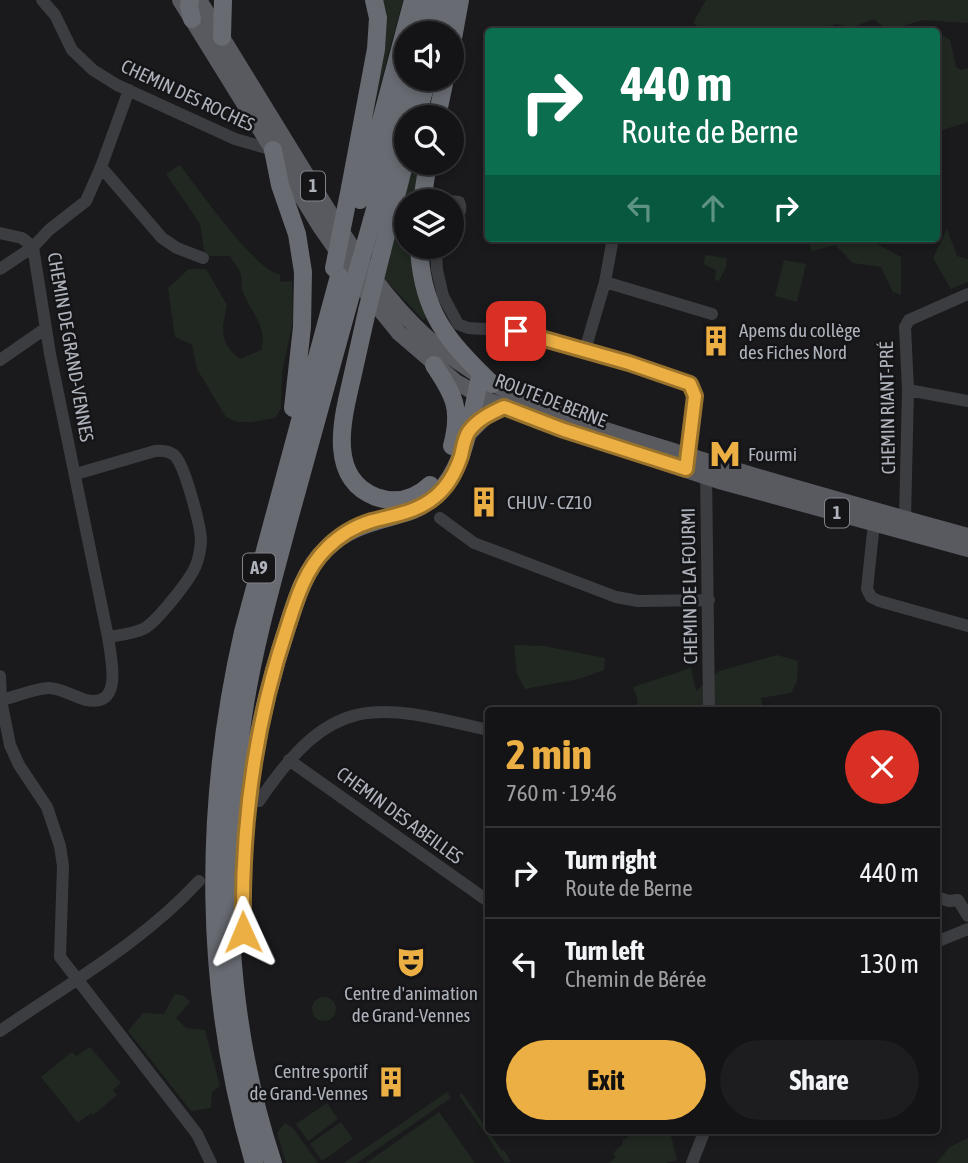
<!DOCTYPE html>
<html lang="en">
<head>
<meta charset="utf-8">
<style>
	body { margin:0; font-family:"Asap Condensed",sans-serif; background:#1d1d1f; color:#f1f3f6; height:100vh; display:flex; flex-direction:column; font-size:26px; white-space:nowrap }
	* { box-sizing:border-box; margin:0 }
	p { font-size:23px; color:#9d9ea1 }
	.icon { flex:none; width:38px; height:38px; fill:none; stroke:currentColor; stroke-width:2; stroke-linecap:round; stroke-linejoin:round }
	.map { position:relative; flex:1; overflow:hidden }
	.drawer { position:absolute; left:485px; top:707px; width:455px; height:427px; display:flex; flex-direction:column; background:#141416; border-radius:7px; box-shadow:0 4px 10px #0003,0 0 0 2px #333335 }
	.drawer>* { flex:none }
	.hud { position:absolute; left:485px; top:28px; width:455px; height:214px; border-radius:7px; box-shadow:0 4px 10px #0003,0 0 0 2px #333335; background:#0b6e4f; color:#fff; overflow:hidden }
	.fabs { position:absolute; left:394px; top:21px; display:grid; gap:14px }
	.fabs a { display:grid; place-items:center; width:70px; height:70px; border-radius:50%; background:#141416; box-shadow:0 4px 10px #0003,0 0 0 2px #333335; font-size:35px }
	.pin { position:absolute; display:grid; place-items:center; width:60px; height:60px; color:#fff; margin:-30px; border-radius:14px; box-shadow:0 4px 10px #0006 }
	.me { position:absolute; width:77px; margin:-38px; rotate:359deg; stroke-linejoin:round; filter:drop-shadow(0 0 5px #0008) }
	.turn { display:flex; align-items:center; gap:24px; height:147px; padding:0 21px; font-size:32px }
	.turn .icon { width:91px; height:91px; stroke-width:2.5 }
	.turn b { display:block; font-size:49px; line-height:60px }
	.lanes { display:flex; align-items:center; height:66px; padding:0 21px; background:#0003; justify-content:center; gap:35px; direction:ltr }
	.lanes .off { opacity:.35 }
	.round { display:grid; place-items:center; flex:none; width:74px; height:74px; border-radius:37px; background:#1d1d1f }
	.summary { display:flex; align-items:center; justify-content:space-between; height:119px; padding:0 21px }
	h1 { font-size:42px; font-weight:700; line-height:52px; color:#ebaf44 }
	.cta { display:flex; gap:14px; margin-top:auto; padding:14px 21px }
	.cta a { flex:1; height:80px; border-radius:42px; background:#ebaf44; color:#111; font-size:28px; font-weight:700; line-height:80px; text-align:center }
	.cta a+a { background:#1d1d1f; color:#f1f3f6 }
	ul { padding:0; list-style:none }
	li { display:flex; align-items:center; gap:21px; height:91px; padding:0 21px; border-top:2px solid #333335 }
	li div { flex:1 }
	li b { display:block; font-size:26px }
	li em { font-style:normal }
	.map>svg:first-child { display:block }
	.green { fill:#202821 }
	.lines { fill:none; stroke-linecap:round; stroke-linejoin:round }
	.minor { stroke:#3c3d41; stroke-width:12 }
	.major { stroke:#585a60; stroke-width:16 }
	.highway { stroke:#686b72; stroke-width:18 }
	.highway-bridge { stroke:#686b72; stroke-width:18 }
	.route-casing { stroke:#99722c; stroke-width:18 }
	.route { stroke:#ebaf44; stroke-width:12 }
	.labels { text-anchor:middle; stroke-width:5; stroke-linejoin:round; paint-order:stroke }
	.shield { fill:#151518; stroke:#80838a; stroke-width:2 }
	.shield-label { font-size:18px; font-weight:bold; fill:#aeb2bb }
	.street-label { font-size:19px; fill:#aeb2bb; stroke:#151518 }
	.poi-label { font-size:19px; fill:#aeb2bb; stroke:#151518; text-anchor:start }
</style>
</head>
<body>
<div class="map">
<svg width="968" height="1163" viewBox="0 0 968 1163">
	<rect width="100%" height="100%" fill="#1a1a1d"/>
	<path class="green" d="M378,0h25l-33,122z
		M706,0h262v23l-46,-3 -34,11 -14,-12 -23,9 -14,-4 -26,7h-106l-12,-8z
		M944,36l6,4 6,27 5,3 7,-2v54l-32,10v-95z
		M413,163h12l-7,38h-12v46h9l16,69 -8,4 -40,-43z
		M180,165c16,21 77,108 100,109v8l12,-1 1,39 -11,53 -1,35 -6,10 -24,4h-14l-11,-5 -29,-48 -5,-24 -17,-8 -7,-49 21,-19h17l21,36c-5,25 -9,37 13,54l21,-9c7,-23 -10,-38 -18,-58 -2,-6 -1,-10 -2,-17 -1,-6 -8,-13 -11,-19h-25l-5,-32 -34,-50z
		M947,229l10,27 11,3v23l-17,7 -18,-31z
		M807,238h59l35,19v38l-8,-3 -12,-25 -28,-4 -18,-18 -23,6z
		M705,255l22,3 -1,9 -7,14 -4,-1 1,-10 -12,-6z
		M784,260l22,4 -9,38 -22,-6z
		M514,645l30,1 61,12 -1,12 -25,9 -54,10 -8,-15z
		M777,655l21,6 -1,20 -6,12 -30,5 2,12h-128l3,-10 -5,-13 58,-19 5,23 23,-20z
		M175,994l9,2 6,6 -14,16 10,10 19,2 15,56 -8,6 -1,16 -20,3 -63,-80 15,-18 21,1z
		M312 1009a12 12 0 1 1 24 0a12 12 0 1 1-24 0Z
		M90,1047l31,36 -8,7 4,5 -24,20 -2,-2 -13,10 -37,-46 31,-25 4,4z
		M447,1092l4,6 -94,65h-13z
		M462,1093l40,58 2,-1 7,12 -6,1 -46,-68z
		M327,1103l11,16 -30,22 -12,-17z
		M439,1112l36,51h-109z
		M341,1122l12,17 -31,22 -12,-17z
		M285,1123l7,4 26,36h-32l-9,-30z
		M636,1131h28l7,5 6,24 -11,3h-57l7,-6 -3,-4 10,-9 -1,-3z
		M968,1138v25h-32l14,-16z"/>
	<g class="lines">
		<path class="minor" d="M42,0l13,15 17,35 21,20 24,15 118,54 38,11
			M101,167l61,71 15,10 26,10
			M448,201l11,1c4,8 -1,15 -7,21
			M0,233l22,5 11,9
			M436,247l1,23 6,26 15,28 10,4 48,3 127,36 47,17 5,12 -8,65
			M0,269l33,-22 16,-17 37,-29 15,-34 28,-77
			M605,282l107,32
			M585,350l20,-68 8,-44
			M0,360l46,-32
			M908,390l60,11
			M706,469l3,241
			M76,474l79,-23c8,-1 15,0 20,5 10,10 25,68 26,83 0,7 -2,19 -5,26 -5,14 -39,56 -51,63 -11,6 -25,7 -37,9
			M440,518l34,25 142,54 22,4 71,-1
			M905,519l3,-129 -3,-63 4,-7 59,-26
			M874,523l-7,66 4,8 8,4 89,25
			M0,676l1,24 9,45 9,20 28,42 13,39 3,20 -3,91 127,164 10,13 14,29
			M1,700c13,-3 36,-12 48,-12 12,0 25,9 37,12 38,8 25,-41 22,-63l-58,-283 -17,-107
			M289,760l199,141
			M259,801c73,-107 112,-99 229,-71
			M936,897l13,4 9,-1 10,16
			M936,942l32,-13
			M0,1031c68,-47 143,-89 199,-150
			M692,1163l13,-33"/>
		<path class="major" d="M180,0l141,228 44,63 34,42 57,49 32,18 52,22 179,59 249,68
			M199,0c36,59 72,117 108,176 32,52 64,106 108,150 73,73 172,98 268,128 95,30 190,56 285,82"/>
		<path class="highway" d="M190,0l-1,6 3,13
			M422,33l9,-33
			M440,33l9,-33
			M222,37l1,-37
			M452,44l8,-44
			M417,117l10,-38
			M437,117l8,-38
			M273,150l7,35 17,49 6,38 -1,55 -9,81
			M350,188l26,-139 2,-31 -4,-18
			M360,200l53,-200
			M422,201l6,-38
			M372,220l38,-141
			M419,247c3,65 28,94 73,137
			M382,251l24,-94
			M367,311c-5,22 -10,45 -15,67 -9,39 -26,100 24,119 20,7 39,2 54,-12
			M434,365c20,31 28,43 18,81
			M468,433l16,-16 20,-10
			M242,911c-1,-96 15,-194 46,-286 8,-26 17,-55 37,-75 23,-24 50,-28 80,-37 59,-18 63,-85 75,-136
			M254,1163c-51,-173 -51,-356 -11,-531l96,-356
			M273,1163c-47,-141 -54,-299 -30,-446 10,-68 29,-134 47,-201 21,-75 42,-150 62,-225"/>
		<path class="highway-bridge" d="M334,268l16,-80
			M352,291l20,-71
			M367,311l15,-60"/>
	</g>
	<g class="lines">
		<g class="route-casing">
			<path id="route" d="M243,932c-2,-103 11,-206 44,-304 9,-28 18,-59 40,-80 13,-13 28,-22 45,-27 22,-6 46,-9 64,-25 12,-10 20,-25 25,-40 2,-8 3,-18 8,-25 9,-12 22,-18 35,-24l60,23 122,39 9,-73 -5,-12 -61,-21 -113,-32"/>
		</g>
		<use href="#route" class="route"/>
	</g>
	<defs>
		<g id="building-bare" transform="scale(2.415)"><path d="M-4-6H4V6H1V3H-1V6H-4ZM-2.5-4.3h1.7v1.8h-1.7ZM.8-4.3h1.7v1.8H.8ZM-2.5-1h1.7V.8h-1.7ZM.8-1h1.7V.8H.8Z" fill="#ebaf44" stroke="#151518" stroke-width="2.5" paint-order="stroke"/></g>
		<g id="metro-bare" transform="scale(2.415)"><path d="M-5.5 5V-5H-3L0 0L3-5H5.5V5H3V-.5L0 4L-3-.5V5Z" fill="#ebaf44" stroke="#151518" stroke-width="2.5" paint-order="stroke"/></g>
		<g id="theatre-bare" transform="scale(2.415)"><path d="M-5-5.5Q0-4 5-5.5V0Q5 5 0 6Q-5 5-5 0ZM-3.3-2.5H-1v1.5H-3.3ZM1-2.5H3.3v1.5H1ZM-2.8 1Q0 5.5 2.8 1Z" fill="#ebaf44" stroke="#151518" stroke-width="2.5" paint-order="stroke"/></g>
	</defs>
	<g fill-rule="evenodd">
		<use href="#building-bare" x="716" y="341"/>
		<use href="#metro-bare" x="725" y="454"/>
		<use href="#building-bare" x="484" y="502"/>
		<use href="#theatre-bare" x="411" y="962"/>
		<use href="#building-bare" x="391" y="1082"/>
	</g>
	<g class="labels">
		<g class="shield">
			<rect x="301" y="171.5" width="24" height="29" rx="5"/>
			<rect x="825" y="498.5" width="24" height="29" rx="5"/>
			<rect x="243" y="553.5" width="32" height="29" rx="5"/>
		</g>
		<g class="shield-label">
			<text x="313" y="192">1</text>
			<text x="837" y="519">1</text>
			<text x="259" y="574">A9</text>
		</g>
		<g class="street-label">
			<text transform="translate(188 95) rotate(25)" y="7">CHEMIN DES ROCHES</text>
			<text transform="translate(71 347) rotate(80)" y="7">CHEMIN DE GRAND-VENNES</text>
			<text transform="translate(551 400) rotate(21)" y="7">ROUTE DE BERNE</text>
			<text transform="translate(887 408) rotate(-91)" y="7">CHEMIN RIANT-PRÉ</text>
			<text transform="translate(689 586) rotate(-91)" y="7">CHEMIN DE LA FOURMI</text>
			<text transform="translate(400 815) rotate(36)" y="7">CHEMIN DES ABEILLES</text>
		</g>
		<g class="poi-label">
			<text x="739" y="337">Apems du collège<tspan x="739" dy="22">des Fiches Nord</tspan></text>
			<text x="748" y="461">Fourmi</text>
			<text x="507" y="509">CHUV - CZ10</text>
			<text x="411" y="1000" text-anchor="middle">Centre d'animation<tspan x="411" dy="22">de Grand-Vennes</tspan></text>
			<text x="368" y="1078" text-anchor="end">Centre sportif<tspan x="368" dy="22">de Grand-Vennes</tspan></text>
		</g>
	</g>
</svg>
<div class="fabs">
<a><svg class="icon" aria-label="sound" viewBox="0 0 24 24"><path d="M4 9h4l5-4v14l-5-4H4zM17 9q2 3 0 6"/></svg></a>
<a><svg class="icon" aria-label="search" viewBox="0 0 24 24"><circle cx="10" cy="10" r="6"/><path d="M15 15l6 6"/></svg></a>
<a><svg class="icon" aria-label="layers" viewBox="0 0 24 24"><path d="M12 4l9 5-9 5-9-5zM3 14l9 5 9-5"/></svg></a>
</div>
<div class="pin" style="left:516px;top:331px;background:#d93025"><svg class="icon" aria-label="arrive" viewBox="0 0 24 24"><path d="M6 21V4h12l-3 4 3 4H6"/></svg></div>
<svg class="me" style="left:243px;top:932px" viewBox="-20 -20 40 40"><path d="M0-17L14 15 0 8-14 15z" fill="#ebaf44" stroke="#fff" stroke-width="4"/></svg>
<div class="hud">
<div class="turn"><svg class="icon" aria-label="right" viewBox="0 0 24 24"><path d="M7 20v-9h11M14 6l5 5-5 5"/></svg><div><b>440 m</b>Route de Berne</div></div>
<div class="lanes"><svg class="icon off" aria-label="left" viewBox="0 0 24 24"><path d="M17 20v-9H6M10 6l-5 5 5 5"/></svg><svg class="icon off" aria-label="ahead" viewBox="0 0 24 24"><path d="M12 20V5M6 11l6-6 6 6"/></svg><svg class="icon" aria-label="right" viewBox="0 0 24 24"><path d="M7 20v-9h11M14 6l5 5-5 5"/></svg></div>
</div>
<section class="drawer">
<div class="summary"><div><h1>2 min</h1><p>760 m · 19:46</p></div><a class="round" style="background:#d93025;color:#fff"><svg class="icon" aria-label="close" viewBox="0 0 24 24"><path d="M6 6l12 12M18 6L6 18"/></svg></a></div>
<ul>
<li><svg class="icon" aria-label="right" viewBox="0 0 24 24"><path d="M7 20v-9h11M14 6l5 5-5 5"/></svg><div><b>Turn right</b><p>Route de Berne</p></div><em>440 m</em></li>
<li><svg class="icon" aria-label="left" viewBox="0 0 24 24"><path d="M17 20v-9H6M10 6l-5 5 5 5"/></svg><div><b>Turn left</b><p>Chemin de Bérée</p></div><em>130 m</em></li>
</ul>
<div class="cta"><a>Exit</a><a>Share</a></div>
</section>
</div>
</body>
</html>
